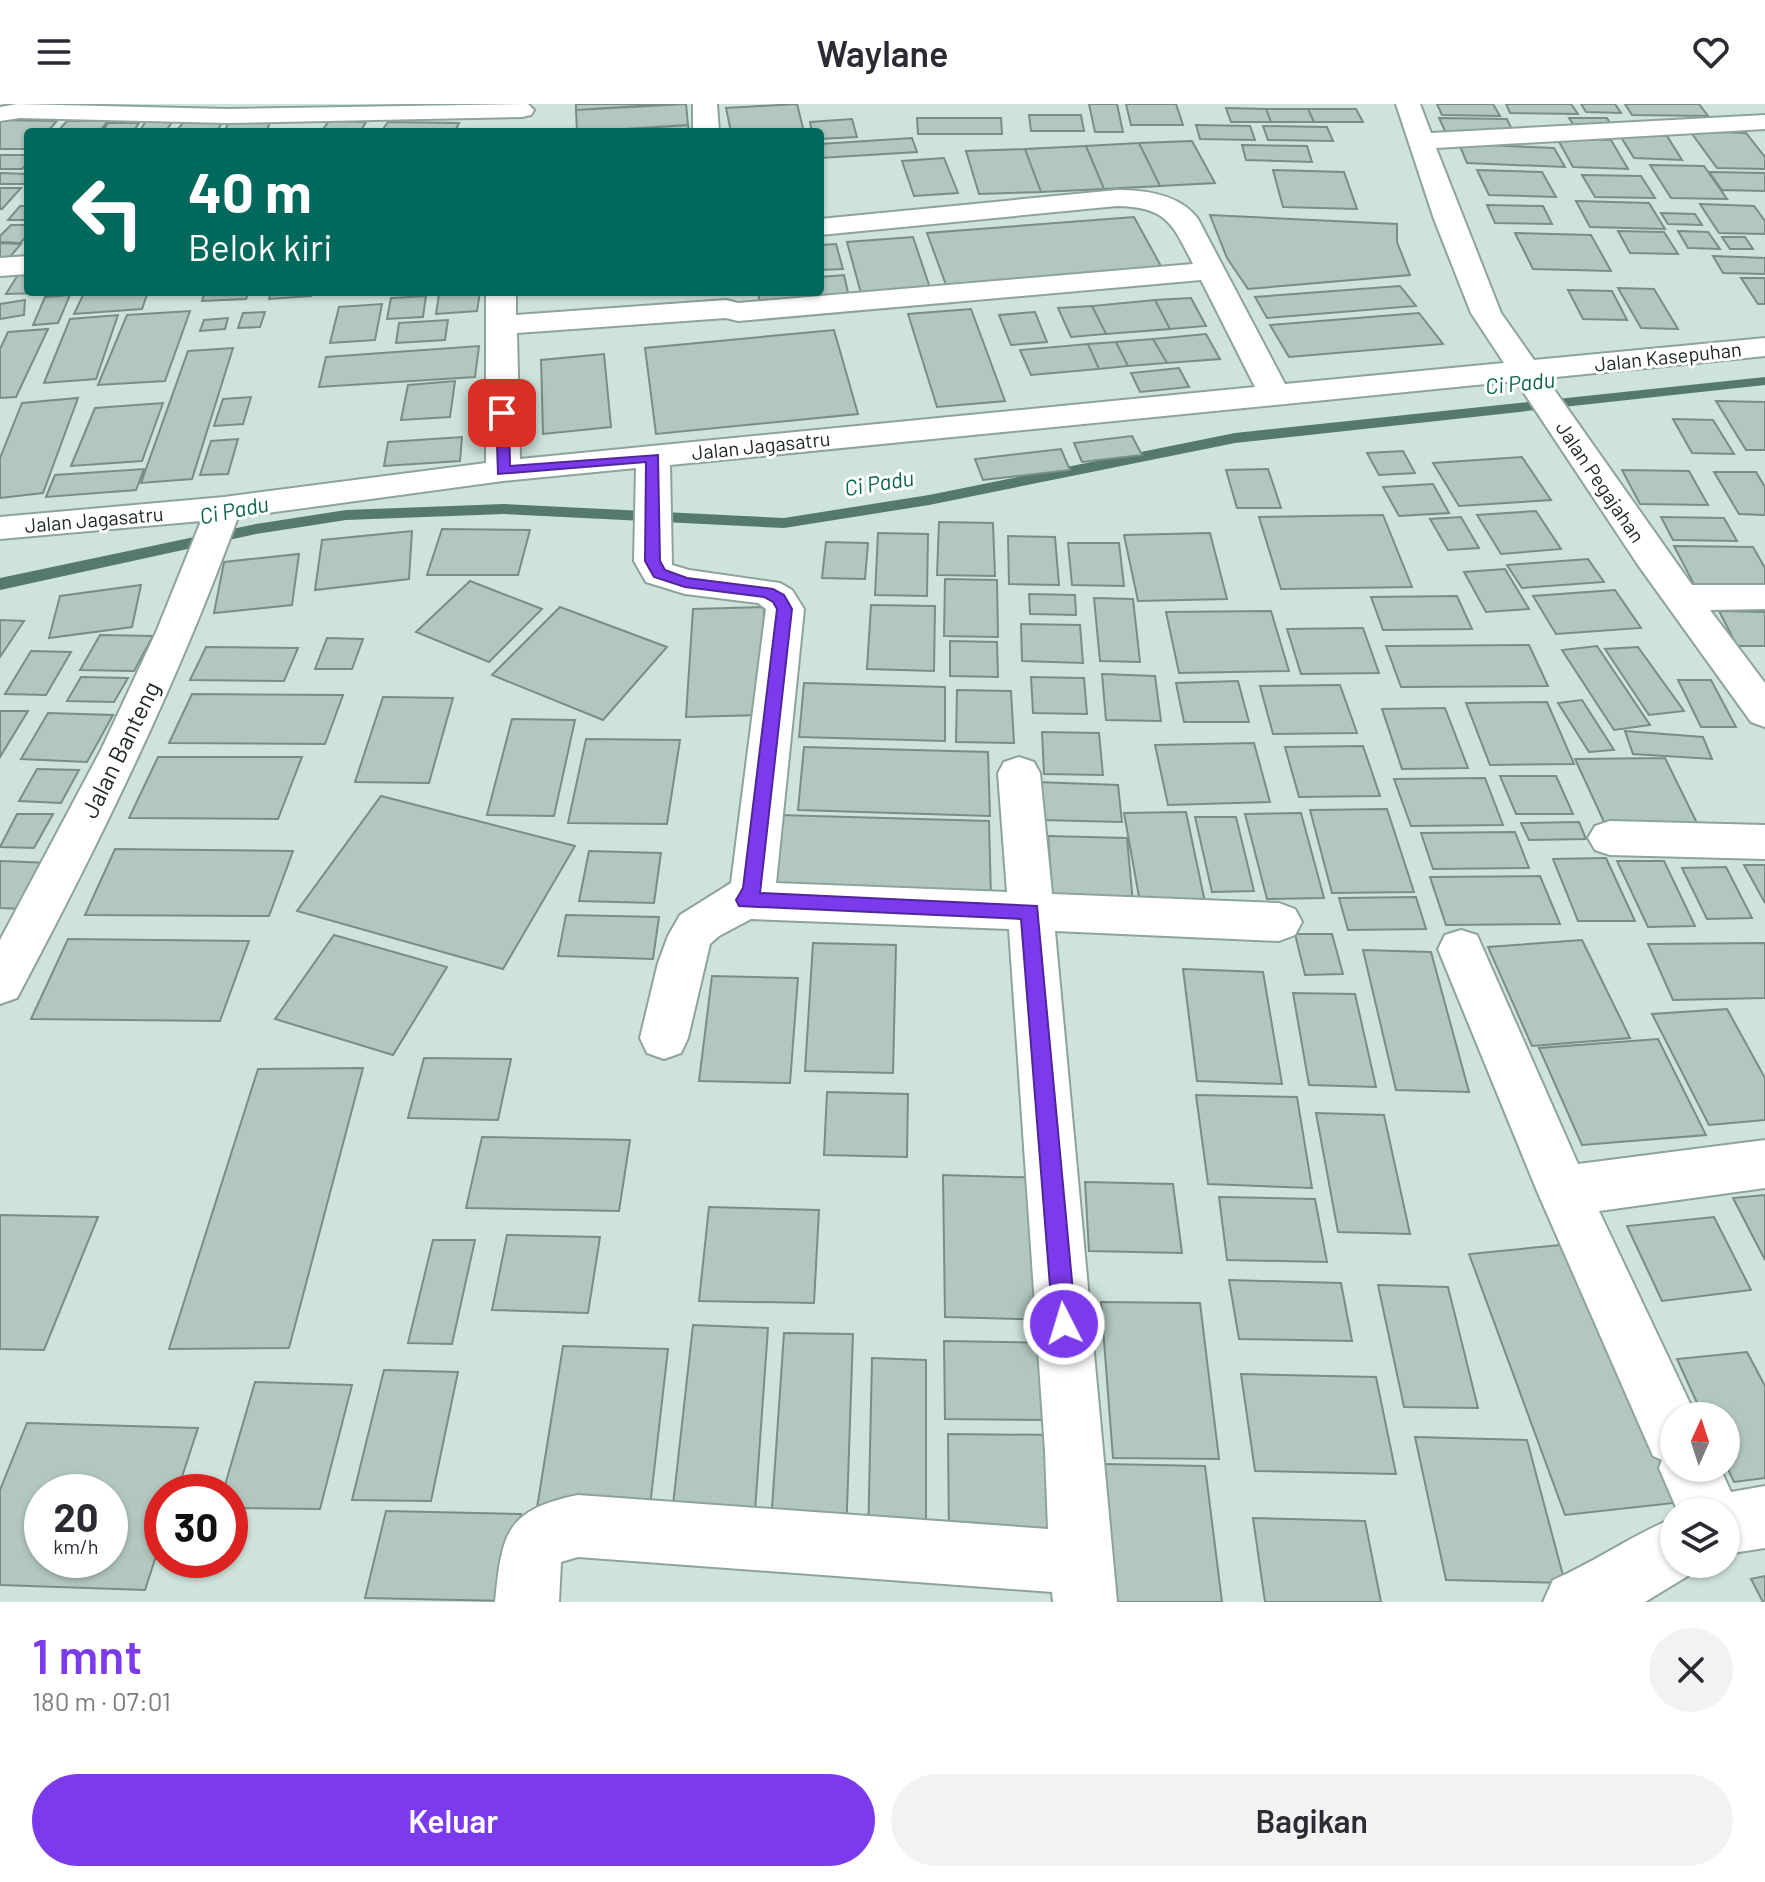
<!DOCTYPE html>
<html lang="id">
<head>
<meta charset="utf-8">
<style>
	body { margin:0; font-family:Barlow,sans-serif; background:#f2f2f3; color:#2b2b33; height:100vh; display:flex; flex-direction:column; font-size:30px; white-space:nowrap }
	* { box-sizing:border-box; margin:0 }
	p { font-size:26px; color:#7c7c81 }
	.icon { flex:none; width:44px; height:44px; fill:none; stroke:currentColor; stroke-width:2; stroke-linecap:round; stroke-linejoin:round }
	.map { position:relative; height:1498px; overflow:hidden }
	.drawer { display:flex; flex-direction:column; background:#fff; flex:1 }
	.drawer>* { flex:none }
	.guide { position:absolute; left:24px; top:24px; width:800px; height:168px; border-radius:8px; box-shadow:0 2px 6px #0004; background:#00695c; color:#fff; overflow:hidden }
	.needle { width:52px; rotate:3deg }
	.buttons { position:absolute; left:1660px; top:1298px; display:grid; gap:16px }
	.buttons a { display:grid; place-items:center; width:80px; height:80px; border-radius:50%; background:#fff; box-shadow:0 2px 6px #0004; font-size:40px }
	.speed { position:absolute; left:24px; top:1370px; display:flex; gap:16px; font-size:40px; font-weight:700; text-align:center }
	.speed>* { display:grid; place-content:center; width:104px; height:104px; border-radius:50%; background:#fff; box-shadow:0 2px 6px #0004; line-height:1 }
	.speed small { font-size:20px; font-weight:400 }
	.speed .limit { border:12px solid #d22; background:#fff; color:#111 }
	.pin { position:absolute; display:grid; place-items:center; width:68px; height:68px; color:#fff; margin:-34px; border-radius:16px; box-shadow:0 4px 12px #0006 }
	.me { position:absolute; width:88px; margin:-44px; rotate:355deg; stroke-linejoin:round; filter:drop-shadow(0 0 6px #0008) }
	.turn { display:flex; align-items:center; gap:28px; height:168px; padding:0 32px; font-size:36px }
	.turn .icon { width:104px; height:104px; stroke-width:2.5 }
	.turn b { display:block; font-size:56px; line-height:68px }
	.round { display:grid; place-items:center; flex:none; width:84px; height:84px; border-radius:42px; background:#f2f2f3 }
	.head { display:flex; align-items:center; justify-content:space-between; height:136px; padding:0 32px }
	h1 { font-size:48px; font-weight:600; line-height:60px; color:#7c3aed }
	.primary-button { display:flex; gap:16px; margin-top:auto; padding:16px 32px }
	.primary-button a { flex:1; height:92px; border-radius:48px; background:#7c3aed; color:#fff; font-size:32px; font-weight:600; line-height:92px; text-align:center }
	.primary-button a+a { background:#f2f2f3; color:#2b2b33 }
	header { display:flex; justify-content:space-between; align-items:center; height:104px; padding:0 32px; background:#fff; font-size:36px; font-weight:600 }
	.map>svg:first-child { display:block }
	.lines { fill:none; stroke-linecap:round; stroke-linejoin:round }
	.stream { fill:#55796b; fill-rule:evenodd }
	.building { fill:#b2c8be; stroke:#798e85; stroke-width:2; fill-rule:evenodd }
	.minor-casing { stroke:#8ea39a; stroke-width:4 }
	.minor { fill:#fff; fill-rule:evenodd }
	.route { fill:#7c3aed; stroke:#51269a; stroke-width:2 }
	.labels { text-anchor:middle; stroke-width:6; stroke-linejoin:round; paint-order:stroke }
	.far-street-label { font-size:20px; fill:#202925; stroke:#fff }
	.far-water-label { font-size:22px; font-style:italic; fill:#09644c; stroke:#fff }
	.street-label { font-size:24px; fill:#202925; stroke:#fff }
</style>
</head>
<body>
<header><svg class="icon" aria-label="menu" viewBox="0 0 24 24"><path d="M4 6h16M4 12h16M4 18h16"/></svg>Waylane<svg class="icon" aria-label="heart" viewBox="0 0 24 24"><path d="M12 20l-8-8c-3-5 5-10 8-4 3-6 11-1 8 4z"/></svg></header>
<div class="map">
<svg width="1765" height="1498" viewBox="0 0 1765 1498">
	<rect width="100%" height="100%" fill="#cee4db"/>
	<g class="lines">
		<path class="stream" d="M1765,273v8l-530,58 -306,62 -145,23 -280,-14 -158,6 -90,14 -256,56v-12l256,-54 90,-14 158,-6 280,14 145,-23 306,-62z"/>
	</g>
	<path class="building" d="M576,0h94l-94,6z
		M686,0l2,21 -111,7 -1,-22z
		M797,0l7,28h-73l-5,-24z
		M1089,0h28l6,28h-28z
		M1126,0h50l7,21h-52z
		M1437,0h56l7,12 -58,-1z
		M1506,0h65l7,10 -68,-1z
		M1581,0h34l6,9 -35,-1z
		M1625,0h74l9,12 -76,-1z
		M1226,4l40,1 5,13h-40z
		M1266,5h42l6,13h-43z
		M1308,5h48l7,13h-49z
		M1029,11h52l3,16h-53z
		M917,14h84l1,16h-84z
		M1439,14l68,1 6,13 -68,-1z
		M1569,14h38l6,10 -38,-1z
		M852,15l5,18 -37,2v-7h-8l-2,-10z
		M0,16l57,1 -10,11h-19v17h-28z
		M271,16l-5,12h-42l5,-10z
		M67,17h41l-9,11h-42z
		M146,17h27l-8,11h-26z
		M329,17l37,1 -6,10h-39z
		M388,18l71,1 -4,9h-74z
		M108,19h31l-6,9h-31z
		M183,19h39l-6,9h-41z
		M688,21l1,7h-95z
		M1196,21l54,1 5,14 -55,-1z
		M1263,22l64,1 6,14 -65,-1z
		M1690,27l56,2 19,24v12l-48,-1z
		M1619,30l48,2 15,24 -48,-2z
		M912,34l5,14 -97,6v-14z
		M1557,34l54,2 17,29 -55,-2z
		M1192,37l23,42 -55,3 -21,-43z
		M1139,39l21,43 -56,3 -18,-43z
		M1459,40l95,4 11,19 -98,-4z
		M1242,41l65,1 5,16 -66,-2z
		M1086,42l18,43 -63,3 -16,-43z
		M1025,45l16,43 -62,2 -13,-43z
		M0,51h28v8l-6,6h-22z
		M944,54l14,35 -44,3 -12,-35z
		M1650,61l54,1 23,33 -56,-1z
		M1273,66l71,2 13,37 -74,-2z
		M1477,66l65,2 14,25 -67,-2z
		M1709,68l56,1v18l-43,-1z
		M0,69l28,1v6l-4,4h-24z
		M1582,71l59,1 14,22 -60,-1z
		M0,84h21l-19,21h-2z
		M1576,97l73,2 16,26 -75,-2z
		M1700,100l54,2 11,15v13l-46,-1z
		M1487,101l56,1 9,18 -57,-1z
		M20,102h8v14h-20z
		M1661,109l34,1 7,11 -34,-1z
		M1210,111l187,9v18l13,33 -162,14 -21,-31z
		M1134,113l28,51 -216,17 -19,-52z
		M11,121h17v10l-8,8 -20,-1v-6z
		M1618,127l46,1 14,22 -48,-1z
		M1678,127l30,1 12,17 -32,-1z
		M1515,129l76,2 20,36 -78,-2z
		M913,133l18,54 -69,6 -15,-55z
		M1722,133h23l8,12h-23z
		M0,139l21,1 -17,20h-4z
		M836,140l7,25 -23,1v-25z
		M1713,152l52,2v16l-42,-1z
		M28,165v23l12,1 -34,1 15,-24z
		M844,171l6,26 -89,7 -3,-16h62v-15z
		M1741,174h24v26h-7z
		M1400,182l16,20 -149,12 -12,-21z
		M1618,184l36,1 24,40 -37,-1z
		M1568,186l44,1 15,29 -44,-1z
		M148,188l-6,17 -68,5 10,-21z
		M205,188h44l-3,7 -44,2z
		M271,188h41l-1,4 -42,3z
		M480,188l-3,19 -41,3 3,-20z
		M70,191l-12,28 -25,2 12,-28z
		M426,192l-3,21 -36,2 4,-21z
		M1191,194l15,28 -36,3 -15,-29z
		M25,196l-1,15 -24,4v-15z
		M1155,196l15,29 -64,5 -14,-28z
		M382,200l-7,36 -45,3 9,-36z
		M1092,202l14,28 -35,3 -13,-29z
		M971,205l34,92 -68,6 -29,-93z
		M190,207l-25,70 -67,4 29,-70z
		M265,208l-5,15 -22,1 5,-15z
		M1035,208l12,30 -36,3 -12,-30z
		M1419,209l24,31 -154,13 -19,-32z
		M118,211l-22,64 -52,4 26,-64z
		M228,214l-3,11 -25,2 4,-11z
		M448,216l-3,20 -49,3 3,-20z
		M48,225l-32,68 -16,1v-49l8,-17z
		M834,226l24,84 -202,20 -11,-86z
		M1206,230l14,25 -53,4 -14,-24z
		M1153,235l14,24 -39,3 -12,-24z
		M1116,238l12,24 -29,3 -11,-25z
		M1088,240l11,25 -68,6 -11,-25z
		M479,242l-4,31 -156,10 7,-30z
		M233,244l-41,131 -51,4 47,-132z
		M604,250l7,73 -68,7 -2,-74z
		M1179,264l10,19 -49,5 -9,-19z
		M455,277l-5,36 -49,3 7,-35z
		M251,293l-8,27 -29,2 9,-27z
		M78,294l-35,95 -43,5v-40l22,-55z
		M1716,297l49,1v48h-19z
		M163,299l-21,58 -71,5 24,-58z
		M1673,315l40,1 21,34 -42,-1z
		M1132,332l10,19 -60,7 -8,-19z
		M462,333l-2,24 -76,5 4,-24z
		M238,335l-10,35 -28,1 11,-34z
		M1061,345l9,21 -87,10 -8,-21z
		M1403,347l12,22 -36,2 -12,-22z
		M1522,353l29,43 -92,6 -26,-43z
		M144,365l-8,21 -90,7 9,-22z
		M1268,365l13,39h-44l-11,-38z
		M1622,366l67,1 19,34 -68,-1z
		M1714,368h42l9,15v28l-26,-1z
		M1433,380l16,29 -50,3 -16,-29z
		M1536,407l25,38 -60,5 -24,-39z
		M1383,411l29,72 -131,2 -22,-72z
		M1461,413l18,31 -31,2 -18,-31z
		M1661,413l63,1 13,23 -64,-1z
		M939,418l54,1 2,53 -58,-1z
		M442,425l88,1 -12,45h-91z
		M412,427l-3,48 -94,11 7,-50z
		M878,429l50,1 -1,62 -52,-1z
		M1210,429l17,66 -89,2 -14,-66z
		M1008,432l47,1 4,48 -50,-1z
		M826,438l42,1 -3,36 -43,-1z
		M1068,439h51l5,43 -52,-1z
		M1674,442l79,1 12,21v27l-66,-1z
		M299,450l-7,51 -78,8 10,-51z
		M1588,455l16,23 -82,6 -15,-23z
		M1505,465l24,40 -43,3 -22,-40z
		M945,475l52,1 1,57 -54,-1z
		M470,477l72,28 -53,53 -73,-30z
		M141,481l-9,42 -83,11 11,-42z
		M1615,486l26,38 -85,6 -23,-38z
		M1029,490l46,1 1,20 -46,-1z
		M1457,492l15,33 -89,1 -12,-33z
		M1094,494l39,1 7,63 -40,-1z
		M871,501l64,1 -1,65 -67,-2z
		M560,503l107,40 -64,73 -111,-45z
		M764,503l-1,108 -77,2 7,-108z
		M1271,507l18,60 -110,2 -13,-61z
		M1719,507l46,1v34h-28z
		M0,516l24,1 -24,36z
		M1021,520l59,1 3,38 -61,-2z
		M1363,524l16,45 -78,1 -14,-45z
		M100,531l53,1 -19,35 -54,-1z
		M327,534l36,1 -11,30h-37z
		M950,537l47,1 1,35 -48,-1z
		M1529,541l19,41 -147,1 -15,-41z
		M1597,542l53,79 -36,5 -52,-80z
		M206,543l92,1 -14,33 -94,-1z
		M1638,543l46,64 -35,4 -44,-66z
		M31,547l40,1 -25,43 -41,-1z
		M1102,570l53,2 6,45 -55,-1z
		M81,573l47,1 -14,24 -47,-1z
		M1031,573l53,1 3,36 -54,-1z
		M1678,576h33l25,47h-35z
		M1238,577l11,41h-65l-8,-39z
		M804,579l141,4v54l-146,-4z
		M1340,581l17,48 -84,1 -13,-48z
		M957,586l54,1 3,52 -58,-1z
		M192,590l151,1 -18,49 -156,-1z
		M383,593l70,1 -24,85 -74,-1z
		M1582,596l32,50 -25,2 -31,-49z
		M1547,598l27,62 -84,1 -24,-62z
		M1445,604l23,60 -66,1 -20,-60z
		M0,607h28l-28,46z
		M48,609l65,2 -26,47 -66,-3z
		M512,615l63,1 -21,96 -67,-1z
		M1625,627l78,6 9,22 -79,-5z
		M1042,628l57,1 4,42 -59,-1z
		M586,635l94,1 -13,84 -99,-1z
		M1254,639l16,59 -102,3 -13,-60z
		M1363,642l17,50 -81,1 -14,-50z
		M804,643l184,5 2,64 -192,-6z
		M158,653h144l-24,62 -149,-1z
		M1665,654l32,65 -92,1 -30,-65z
		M37,665l42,1 -18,33 -42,-2z
		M1500,672h56l17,38h-57z
		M1485,674l18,47 -92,1 -17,-47z
		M1037,678l81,3 4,37 -82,-2z
		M381,692l194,50 -72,123 -206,-58z
		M1387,705l27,83 -82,1 -22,-83z
		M1186,708l20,95 -65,1 -17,-95z
		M1301,709l23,85 -57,1 -22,-85z
		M17,710h36l-19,34 -34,-1z
		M779,711l210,6 2,76 -220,-6z
		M1195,713h41l18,74 -42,1z
		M1579,718l7,17 -57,1 -8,-17z
		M1515,728l14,36 -96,1 -12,-36z
		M1048,732l79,2 6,65 -80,-2z
		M115,745l178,2 -24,65 -184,-1z
		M589,747l72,2 -7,50 -75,-2z
		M1606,754l29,63h-57l-25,-62z
		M0,757l51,2 -24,46 -27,-1z
		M1617,757h47l31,65 -47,1z
		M1744,761h21v38z
		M1726,763l26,51 -45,1 -25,-51z
		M1540,772l20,48 -114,1 -16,-48z
		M1416,793l10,32 -78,1 -9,-32z
		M566,811l93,2 -6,42 -95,-3z
		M1295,830h37l11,40 -38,1z
		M334,831l113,32 -54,88 -118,-36z
		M68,835l181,2 -29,80 -189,-2z
		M1582,836l48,98 -98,8 -44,-99z
		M813,839l83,2 -3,128 -88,-2z
		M1765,839v55l-92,2 -25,-56z
		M1363,846l68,2 38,140 -73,-2z
		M1183,865l80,3 19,112 -85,-3z
		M712,872l86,2 -8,105 -91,-2z
		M1293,889l62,1 21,93 -67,-2z
		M1727,905l38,69v42l-56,5 -57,-111z
		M1658,935l48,96 -124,10 -43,-97z
		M424,954l87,1 -13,61 -90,-2z
		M363,964l-74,280 -120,1 89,-280z
		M827,988l81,2 -1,63 -83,-2z
		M1196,991l101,2 15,91 -104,-4z
		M1316,1009l68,2 26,119 -72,-2z
		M482,1033l148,3 -11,71 -153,-3z
		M943,1071l104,3 9,142 -111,-3z
		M1085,1078l88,2 9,69 -93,-2z
		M1765,1091v65l-32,-62z
		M1219,1093l96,2 12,63 -100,-2z
		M709,1103l110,3 -5,93 -115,-2z
		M0,1111l98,2 -54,133 -44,-1z
		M1714,1113l37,73 -89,11 -35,-75z
		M507,1131l93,2 -12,76 -96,-3z
		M433,1136h42l-23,104 -44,-1z
		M1581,1139l93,217v8h4l14,33 -127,14 -96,-261z
		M1229,1176l112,3 11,58 -113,-2z
		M1378,1181l70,2 30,121 -74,-1z
		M1101,1198l99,1 19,156 -106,-1z
		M693,1221l75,3 -14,197 -83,-2z
		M784,1229l69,1 -7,204 -76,-1z
		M944,1237l108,2 5,77 -112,-1z
		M563,1242l105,3 -19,166 -113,-1z
		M1747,1248l18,34v92l-31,4 -8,-17v-49h-23l-26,-57z
		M872,1254l54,2v183l-58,-2z
		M384,1266l74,2 -27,129 -79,-1z
		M1241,1270l135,3 20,97 -141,-3z
		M255,1278l97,3 -32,124 -90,-1v-16h-7z
		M27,1319l171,5 -21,64h-15v46l-17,52 -145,-5v-95zM42,1388h68v68h-68z
		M948,1330l111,1 6,108 -116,-4z
		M1415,1333l112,3 38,143 -119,-3z
		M1104,1360l101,2 17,136h-107z
		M386,1407l135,3 -15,87 -141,-3z
		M1253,1414l112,3 16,81h-116z
		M1765,1472v26h-2l-12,-23z"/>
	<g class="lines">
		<g class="minor-casing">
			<path id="minor" d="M17,0l211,5 300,-5 6,6 -3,5 -9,2 -294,6 -208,-5 -20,3v-14z
				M693,0h24l2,28h-26z
				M1396,0h24l11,29 334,-18v14l-329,19 65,165 33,47 231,-22v18l-219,22 146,207h73v24l-55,1 55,73v44l-14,-5 -113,-157 -122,-184 -846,84 2,100 17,5 91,13 12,7 12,19 -28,274 231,9 -9,-119 6,-11 15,-5 15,5 6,11 12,121 227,9 16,6 7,13 -7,13 -16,6 -224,-10 62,671h-64l-1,-10 -474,-35 -17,5 -2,40h-64c7,-68 10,-92 83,-107l470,34 -3,-78 -36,-522 -258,-10 -32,17 -9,8 -22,94 -7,15 -17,6 -17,-6 -7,-15 18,-75 10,-27 12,-21 51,-32 35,-274 -8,-6 -73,-9 -39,-12 -12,-21 2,-93 -133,13 -265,36c-61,167 -138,325 -221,481l-17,6v-64l101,-190 56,-120 44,-109 -201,18v-22l224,-20 262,-34v-171h30v23l210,-15 12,3 455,-39c-21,-41 -26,-57 -76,-58l-297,29v-16l297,-29c28,0 63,4 81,29l87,165 219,-21 -33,-50 -37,-94zM1201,176l54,107 -735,72 -3,-126 209,-15 12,3z
				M28,152v18l-28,2v-18z
				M1610,717l155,4v34l-155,-4 -15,-5 -7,-12 7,-12z
				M1461,826l16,5 101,229 187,-24v48l-166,23 97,205h-22v52h46l11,24 34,-6v62l-39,6v-42h-48l-19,-44 3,-8 -9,-4 -116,-265 -99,-242 7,-14z
				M1674,1414v46h25l-3,7 -51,31h-102l10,-22c42,-18 79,-45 121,-62z"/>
		</g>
		<use href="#minor" class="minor"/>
	</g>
	<path class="route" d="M502,305l7,4 1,53 148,-11 2,106 5,9 22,8 86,11 11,6 8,14 -32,284 277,13 39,418 -3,9 -9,3 -8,-3 -3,-9 -32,-405 -282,-13 -3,-6 7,-12 34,-279 -4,-7 -9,-5 -79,-10 -31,-10 -9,-16 1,-99 -148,12 -2,-61z"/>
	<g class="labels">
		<g class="far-street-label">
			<text transform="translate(1668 253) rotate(-6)" y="7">Jalan Kasepuhan</text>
			<text transform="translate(761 342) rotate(-6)" y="7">Jalan Jagasatru</text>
			<text transform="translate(1600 378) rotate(56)" y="7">Jalan Pegajahan</text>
			<text transform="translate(94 416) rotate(-5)" y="7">Jalan Jagasatru</text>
		</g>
		<g class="far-water-label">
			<text transform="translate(1520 279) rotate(-6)" y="8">Ci Padu</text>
			<text transform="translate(879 379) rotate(-9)" y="8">Ci Padu</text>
			<text transform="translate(234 406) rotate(-11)" y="8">Ci Padu</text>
		</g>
		<g class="street-label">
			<text transform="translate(121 646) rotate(-64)" y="8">Jalan Banteng</text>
		</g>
	</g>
</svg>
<div class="buttons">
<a><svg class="needle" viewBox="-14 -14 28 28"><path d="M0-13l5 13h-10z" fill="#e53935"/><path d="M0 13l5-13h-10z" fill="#7c7c81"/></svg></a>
<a><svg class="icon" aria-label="layers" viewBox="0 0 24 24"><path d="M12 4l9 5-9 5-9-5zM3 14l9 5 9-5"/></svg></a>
</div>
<div class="speed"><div>20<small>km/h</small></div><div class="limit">30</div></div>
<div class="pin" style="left:502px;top:309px;background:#d93025"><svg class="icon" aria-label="arrive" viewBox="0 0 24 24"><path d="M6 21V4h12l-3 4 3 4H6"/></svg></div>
<svg class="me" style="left:1064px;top:1220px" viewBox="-20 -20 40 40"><circle r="17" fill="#7c3aed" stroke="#fff" stroke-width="3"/><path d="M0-11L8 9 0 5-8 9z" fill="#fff"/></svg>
<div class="guide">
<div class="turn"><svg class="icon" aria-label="left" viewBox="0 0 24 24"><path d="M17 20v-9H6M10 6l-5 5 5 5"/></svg><div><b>40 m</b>Belok kiri</div></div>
</div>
</div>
<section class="drawer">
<div class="head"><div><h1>1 mnt</h1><p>180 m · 07:01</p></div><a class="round"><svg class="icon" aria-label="close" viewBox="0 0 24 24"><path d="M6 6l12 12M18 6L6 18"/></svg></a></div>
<div class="primary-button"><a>Keluar</a><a>Bagikan</a></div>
</section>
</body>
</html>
